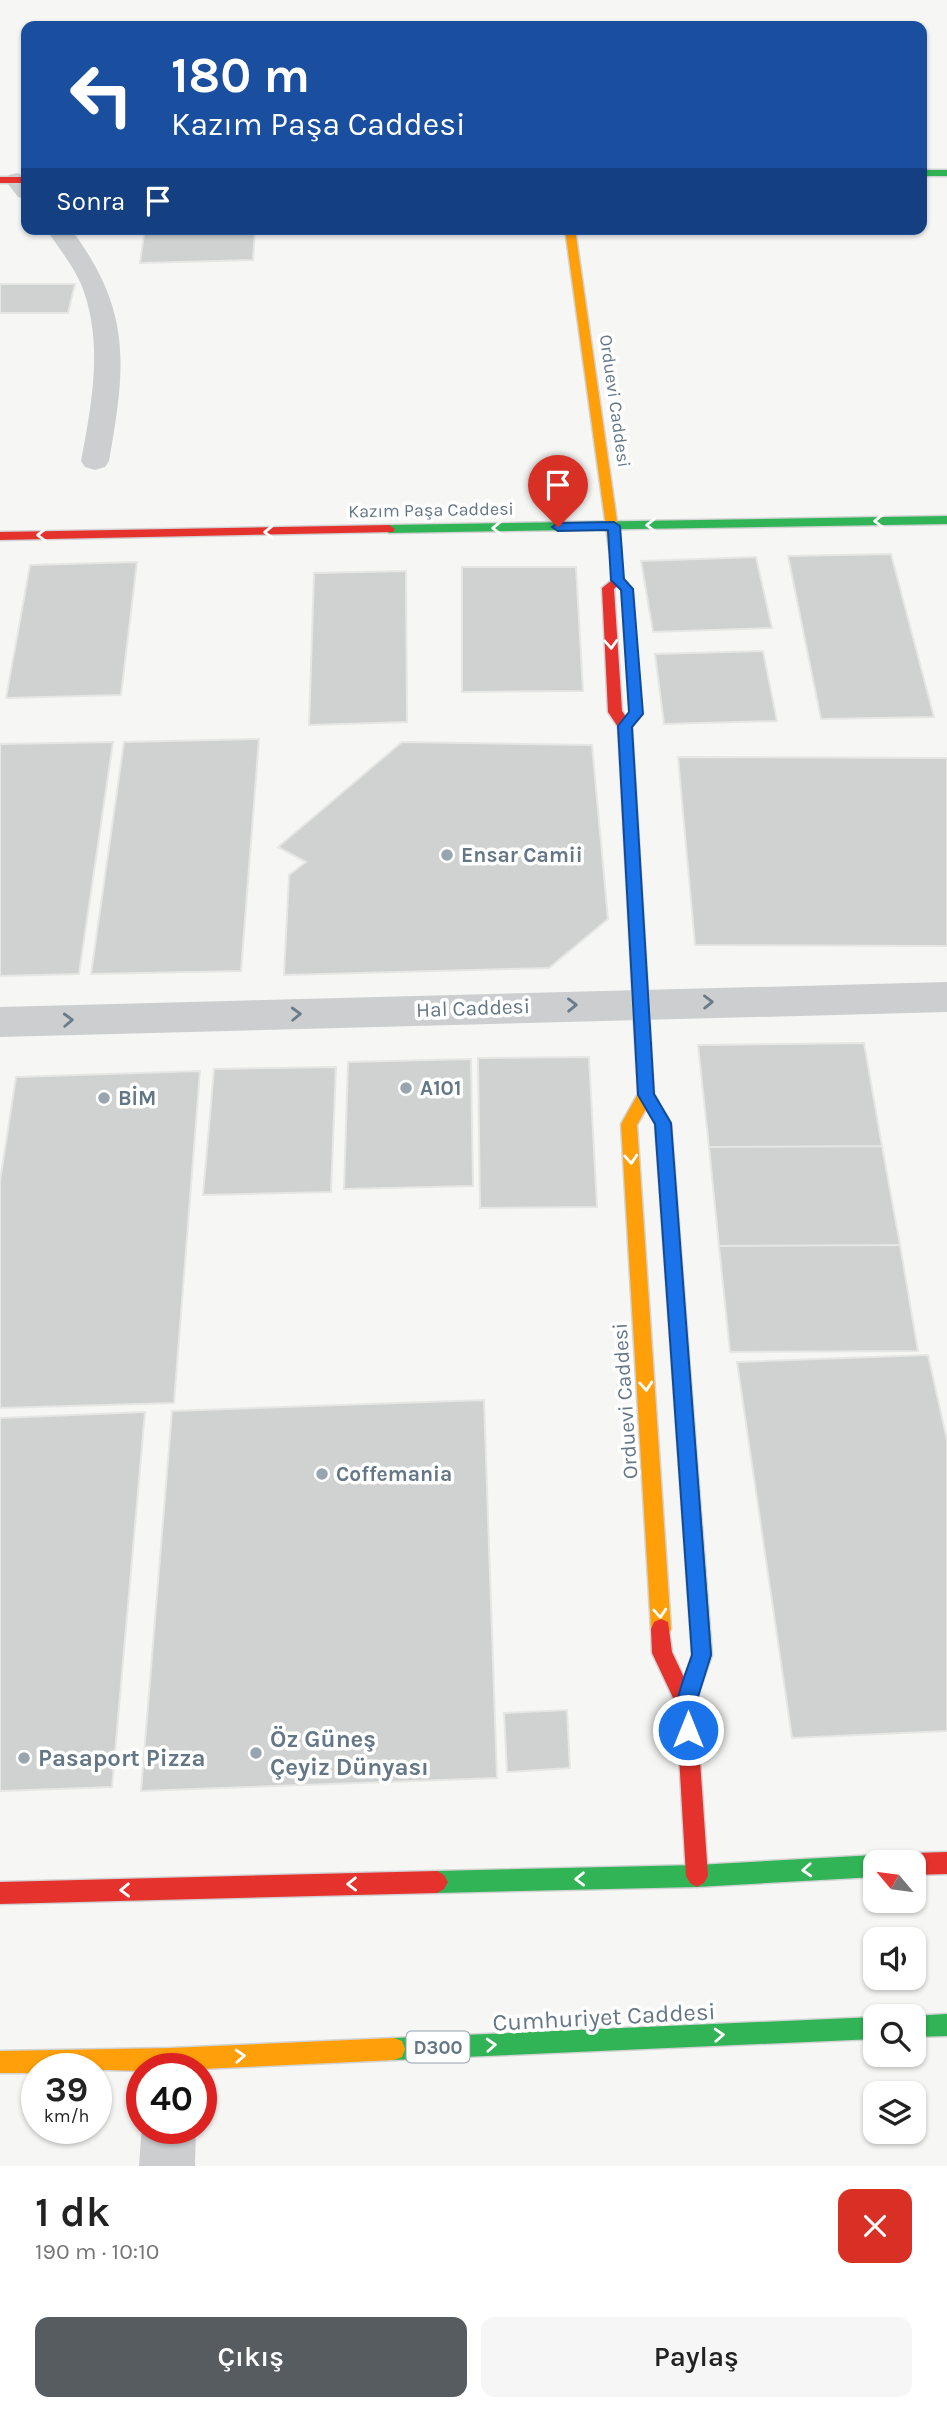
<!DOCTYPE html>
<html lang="tr">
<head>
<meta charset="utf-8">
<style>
	body { margin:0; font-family:Karla,sans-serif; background:#f6f6f6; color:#222; height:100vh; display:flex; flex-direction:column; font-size:26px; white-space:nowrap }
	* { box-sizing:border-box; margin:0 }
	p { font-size:23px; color:#767676 }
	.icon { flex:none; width:38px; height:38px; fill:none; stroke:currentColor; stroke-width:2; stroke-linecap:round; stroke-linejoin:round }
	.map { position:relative; height:2166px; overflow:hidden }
	.sheet { display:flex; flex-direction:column; background:#fff; flex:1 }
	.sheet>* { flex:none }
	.banner { position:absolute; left:21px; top:21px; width:906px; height:214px; border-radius:14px; box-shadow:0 2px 5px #0004; background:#1a4fa0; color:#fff; overflow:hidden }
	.needle { width:46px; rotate:299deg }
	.controls { position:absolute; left:863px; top:1850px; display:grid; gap:14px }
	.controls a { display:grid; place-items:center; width:63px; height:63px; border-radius:14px; background:#fff; box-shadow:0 2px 5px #0004; font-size:35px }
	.speed { position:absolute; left:21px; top:2053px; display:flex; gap:14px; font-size:35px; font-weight:700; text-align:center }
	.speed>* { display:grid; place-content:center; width:91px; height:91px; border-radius:50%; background:#fff; box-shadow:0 2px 5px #0004; line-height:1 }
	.speed small { font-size:18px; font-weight:400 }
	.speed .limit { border:10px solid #d22; background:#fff; color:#111 }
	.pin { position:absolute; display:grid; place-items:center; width:60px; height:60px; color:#fff; margin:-72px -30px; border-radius:50% 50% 50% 0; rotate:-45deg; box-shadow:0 0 7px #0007 }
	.pin .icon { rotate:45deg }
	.me { position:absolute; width:77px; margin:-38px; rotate:0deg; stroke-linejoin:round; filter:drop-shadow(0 0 5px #0008) }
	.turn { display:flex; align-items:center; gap:24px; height:147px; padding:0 35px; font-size:32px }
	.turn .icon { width:91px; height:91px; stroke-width:2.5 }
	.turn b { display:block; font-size:49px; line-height:60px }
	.then { display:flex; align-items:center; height:66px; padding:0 35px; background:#0003; gap:14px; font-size:26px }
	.round { display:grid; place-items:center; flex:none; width:74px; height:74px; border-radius:14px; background:#f6f6f6 }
	.summary { display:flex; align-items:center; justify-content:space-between; height:119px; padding:0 35px }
	h1 { font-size:42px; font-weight:600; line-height:52px }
	.cta { display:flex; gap:14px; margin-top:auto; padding:14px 35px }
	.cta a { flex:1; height:80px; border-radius:14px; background:#575c61; color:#fff; font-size:28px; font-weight:600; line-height:80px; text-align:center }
	.cta a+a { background:#f6f6f6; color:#222 }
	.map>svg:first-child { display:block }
	.building { fill:#d0d1d1; stroke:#e6e6e5; stroke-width:2 }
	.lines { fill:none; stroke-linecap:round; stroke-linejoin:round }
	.fast-casing { stroke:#d2d3d4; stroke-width:3 }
	.slow-casing { stroke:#d2d3d4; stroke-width:3 }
	.jam-casing { stroke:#d2d3d4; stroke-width:3 }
	.street { fill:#cccecf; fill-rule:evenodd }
	.fast { fill:#30b455; fill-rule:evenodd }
	.slow { fill:#ff9f0a; fill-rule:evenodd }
	.jam { fill:#e5322d; fill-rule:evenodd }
	.oneway { stroke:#fff }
	.oneway2 { stroke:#6a7b8b }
	.route { fill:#1a73e8; stroke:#114b97; stroke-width:2 }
	.poi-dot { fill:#98a4ae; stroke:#fff; stroke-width:2.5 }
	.labels { text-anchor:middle; stroke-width:7; stroke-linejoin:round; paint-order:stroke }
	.far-street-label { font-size:18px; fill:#657787; stroke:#fff }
	.shield { fill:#fff; stroke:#93a0ab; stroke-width:2 }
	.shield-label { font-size:19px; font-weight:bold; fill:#657787 }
	.poi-label { font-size:21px; font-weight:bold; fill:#657787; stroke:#fff; text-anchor:start }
	.street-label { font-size:21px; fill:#657787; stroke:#fff }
	.near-poi-label { font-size:24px; font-weight:bold; fill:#657787; stroke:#fff; text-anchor:start }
	.near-street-label { font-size:24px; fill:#657787; stroke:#fff }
</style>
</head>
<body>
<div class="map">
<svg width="947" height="2166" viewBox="0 0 947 2166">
	<rect width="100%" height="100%" fill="#f6f7f5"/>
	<path class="building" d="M255,232l-2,28 -113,3 4,-29z
		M0,284h75l-7,29h-68z
		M891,554l43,163 -113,2 -33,-163z
		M756,557l16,71 -119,4 -12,-71z
		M137,562l-16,133 -115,3 24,-133z
		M462,567h114l7,124 -121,1z
		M406,571l1,151 -98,3 5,-152z
		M763,651l14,70 -113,3 -9,-70z
		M259,739l-18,232 -150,3 33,-232z
		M113,742l-34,232 -79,2v-232z
		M402,742l190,3 16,174 -59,49 -265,7 5,-100 17,-13 -28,-15z
		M678,757l269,1v188l-252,-1z
		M864,1043l18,103 -173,1 -11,-102z
		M589,1057l8,150 -117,1 -2,-150z
		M471,1059l2,127 -129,3 4,-127z
		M336,1067l-5,125 -128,3 11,-126z
		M200,1071l-26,332 -174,5v-227l16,-104z
		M882,1146l18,99 -181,1 -10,-99z
		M900,1245l18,106 -188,1 -11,-106z
		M928,1355l19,85v291l-155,7 -55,-376z
		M484,1400l13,378 -356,13 31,-380z
		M145,1412l-33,375 -112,4v-373z
		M567,1710l3,58 -63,4 -3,-59z"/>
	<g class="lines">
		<g class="fast-casing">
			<path id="fast" d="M922,170h25v6h-25z
				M947,516v8l-558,9 -6,-4 6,-4z
				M643,1037l5,1 3,5 3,51 17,29 41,532 -19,55 -7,3 -7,-3 -3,-7 16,-48 -37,-531 -17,-29 -3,-52 3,-5z
				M875,1855l9,7h-9v15l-178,10 -260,6 -7,-4 -4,-7 4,-7 7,-4 260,-6z
				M947,2014v22l-33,1v-21h-3z
				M875,2017v22l-481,21 -8,-3 -3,-8 3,-8 8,-3z"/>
		</g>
		<g class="slow-casing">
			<path id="slow" d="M565,229h10l46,320 -6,4 -6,-4z
				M646,1088l6,2 2,5 -17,30 34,504 -3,7 -7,3 -7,-3 -3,-7 -30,-505 19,-34z
				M394,2038l8,3 3,8 -3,8 -8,3 -193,9 -59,-1v3l-105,-3v5h-37v-22l170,-3z"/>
		</g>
		<g class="jam-casing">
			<path id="jam" d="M0,177h26v6h-26z
				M389,525l6,4 -2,3 -393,8v-8z
				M617,576l6,4 -9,9 8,122 10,15 19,317 -3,5h-10l-3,-5 -17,-316 -10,-15 -6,-124z
				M661,1619l7,3 4,30 24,51 12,173 -4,7 -7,4 -7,-4 -4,-7 -10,-172 -24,-51 -1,-24 3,-7z
				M947,1852v22l-33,1v-13h-10l3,-5 7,-4z
				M437,1871l7,4 4,7 -4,7 -7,4 -437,11v-22z"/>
		</g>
		<path class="street" d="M17,173l9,3v23l-8,-2 -13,-17 4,-5z
			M46,229h25c61,82 55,136 38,232l-4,6 -10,3 -10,-3 -4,-6c11,-58 23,-120 0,-177 -9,-20 -23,-37 -35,-55z
			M947,982v30l-947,25v-30z
			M142,2124v4h54l-1,38h-56z"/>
		<use href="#fast" class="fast"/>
		<use href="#slow" class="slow"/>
		<use href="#jam" class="jam"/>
	</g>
	<defs><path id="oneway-chevron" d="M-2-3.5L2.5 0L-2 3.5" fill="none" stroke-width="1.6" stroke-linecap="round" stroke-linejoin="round" transform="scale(1.75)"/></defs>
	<g class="oneway">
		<use href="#oneway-chevron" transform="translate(879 521) rotate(179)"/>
		<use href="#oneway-chevron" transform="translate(651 525) rotate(179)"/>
		<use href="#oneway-chevron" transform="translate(497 528) rotate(179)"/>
		<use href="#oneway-chevron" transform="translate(269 532) rotate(179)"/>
		<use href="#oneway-chevron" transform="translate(42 535) rotate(179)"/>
		<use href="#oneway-chevron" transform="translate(611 644) rotate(87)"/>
		<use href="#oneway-chevron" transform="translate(631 1159) rotate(86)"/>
		<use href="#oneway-chevron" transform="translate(646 1386) rotate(86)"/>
		<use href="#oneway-chevron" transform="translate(660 1613) rotate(86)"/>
		<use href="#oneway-chevron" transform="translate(807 1870) rotate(177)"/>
		<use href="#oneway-chevron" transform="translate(580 1879) rotate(179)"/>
		<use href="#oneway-chevron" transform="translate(352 1884) rotate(179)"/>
		<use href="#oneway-chevron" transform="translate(125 1890) rotate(179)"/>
		<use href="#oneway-chevron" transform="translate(719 2035) rotate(-3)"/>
		<use href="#oneway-chevron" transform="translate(491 2045) rotate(-3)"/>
		<use href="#oneway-chevron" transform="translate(240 2056) rotate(-3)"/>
	</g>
	<g class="oneway2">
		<use href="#oneway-chevron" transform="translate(708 1002) rotate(-1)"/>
		<use href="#oneway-chevron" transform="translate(572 1005) rotate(-1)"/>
		<use href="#oneway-chevron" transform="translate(296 1014) rotate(-2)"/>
		<use href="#oneway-chevron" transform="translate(68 1020) rotate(-2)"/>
	</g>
	<path class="route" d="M614,522l6,4 4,53 9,10 10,125 -11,13 22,367 17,29 40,532 -15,48 2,27 -3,7 -7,3 -7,-3c-12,-28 2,-55 11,-82l-37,-531 -17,-29 -20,-369 11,-14 -8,-122 -10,-10 -3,-50 -50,1 -6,-4 6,-4z"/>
	<g class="poi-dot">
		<circle cx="447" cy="855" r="7"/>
		<circle cx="406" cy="1088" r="7"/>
		<circle cx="104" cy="1098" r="7"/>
		<circle cx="322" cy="1474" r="7"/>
		<circle cx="256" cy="1753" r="7"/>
		<circle cx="24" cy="1758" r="7"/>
	</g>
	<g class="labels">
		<g class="far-street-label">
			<text transform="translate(615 401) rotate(82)" y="6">Orduevi Caddesi</text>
			<text transform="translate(431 510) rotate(-1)" y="6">Kazım Paşa Caddesi</text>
		</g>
		<rect class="shield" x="406.5" y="2031.5" width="63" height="31" rx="5"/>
		<g class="shield-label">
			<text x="438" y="2054">D300</text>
		</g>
		<g class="poi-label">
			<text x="461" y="862">Ensar Camii</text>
			<text x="420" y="1095">A101</text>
			<text x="118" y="1105">BİM</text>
			<text x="336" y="1481">Coffemania</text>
		</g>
		<g class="street-label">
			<text transform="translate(473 1008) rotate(-2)" y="7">Hal Caddesi</text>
			<text transform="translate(625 1401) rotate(-94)" y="7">Orduevi Caddesi</text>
		</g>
		<g class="near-poi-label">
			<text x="270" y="1747">Öz Güneş<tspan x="270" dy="28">Çeyiz Dünyası</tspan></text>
			<text x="38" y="1766">Pasaport Pizza</text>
		</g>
		<g class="near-street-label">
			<text transform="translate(604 2017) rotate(-3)" y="8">Cumhuriyet Caddesi</text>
		</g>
	</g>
</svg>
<div class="controls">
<a><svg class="needle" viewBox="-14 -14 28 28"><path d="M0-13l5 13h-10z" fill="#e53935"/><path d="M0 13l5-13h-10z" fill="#767676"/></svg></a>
<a><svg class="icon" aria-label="sound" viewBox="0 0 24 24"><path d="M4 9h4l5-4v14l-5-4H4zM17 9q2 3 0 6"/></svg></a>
<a><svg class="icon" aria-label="search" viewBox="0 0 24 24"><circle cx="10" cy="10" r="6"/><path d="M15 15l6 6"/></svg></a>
<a><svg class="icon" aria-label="layers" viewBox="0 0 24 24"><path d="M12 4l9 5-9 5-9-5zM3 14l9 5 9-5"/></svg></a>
</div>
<div class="speed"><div>39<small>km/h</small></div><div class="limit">40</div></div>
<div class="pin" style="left:558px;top:527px;background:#d93025"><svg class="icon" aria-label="arrive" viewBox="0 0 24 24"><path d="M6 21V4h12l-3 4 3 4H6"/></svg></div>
<svg class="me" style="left:688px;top:1730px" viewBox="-20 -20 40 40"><circle r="17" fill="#1a73e8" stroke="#fff" stroke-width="3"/><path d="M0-11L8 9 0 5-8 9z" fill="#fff"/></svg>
<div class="banner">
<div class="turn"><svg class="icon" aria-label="left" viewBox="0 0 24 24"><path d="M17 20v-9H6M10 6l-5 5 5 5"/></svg><div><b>180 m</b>Kazım Paşa Caddesi</div></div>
<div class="then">Sonra<svg class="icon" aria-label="arrive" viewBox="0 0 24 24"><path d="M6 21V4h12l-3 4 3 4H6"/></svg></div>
</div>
</div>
<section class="sheet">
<div class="summary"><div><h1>1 dk</h1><p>190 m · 10:10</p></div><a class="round" style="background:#d93025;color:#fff"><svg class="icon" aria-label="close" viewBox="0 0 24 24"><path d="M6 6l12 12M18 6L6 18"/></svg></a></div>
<div class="cta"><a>Çıkış</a><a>Paylaş</a></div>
</section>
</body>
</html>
